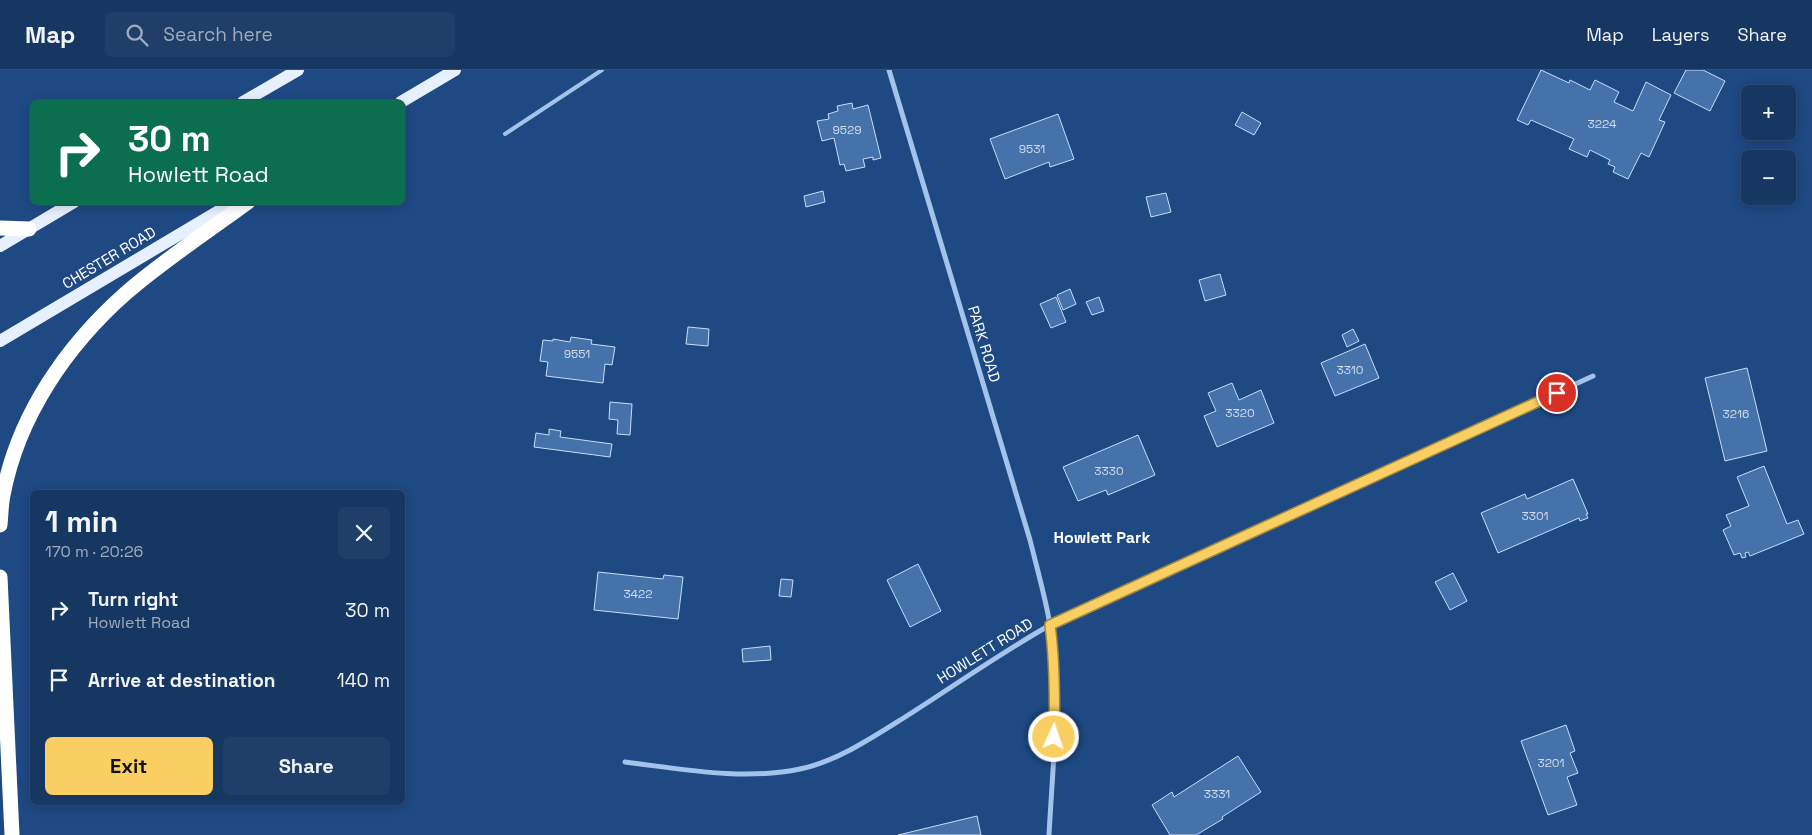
<!DOCTYPE html>
<html lang="en">
<head>
<meta charset="utf-8">
<style>
	body { margin:0; font-family:"Space Grotesk",sans-serif; background:#1f3f68; color:#f1f3f6; height:100vh; display:flex; flex-direction:column; font-size:19px; white-space:nowrap }
	* { box-sizing:border-box; margin:0 }
	p { font-size:16px; color:#9eacbe }
	.icon { flex:none; width:28px; height:28px; fill:none; stroke:currentColor; stroke-width:2; stroke-linecap:round; stroke-linejoin:round }
	.map { position:relative; flex:1; overflow:hidden }
	.sheet { position:absolute; left:30px; top:420px; width:375px; height:315px; display:flex; flex-direction:column; background:#163762; border-radius:8px; box-shadow:0 2px 12px #0003,0 0 0 1px #355177 }
	.sheet>* { flex:none }
	.hud { position:absolute; left:30px; top:30px; width:375px; height:105px; border-radius:8px; box-shadow:0 2px 12px #0003,0 0 0 1px #355177; background:#0b6e4f; color:#fff; overflow:hidden }
	.fabs { position:absolute; left:1741px; top:15px; display:grid; gap:10px }
	.fabs a { display:grid; place-items:center; width:55px; height:55px; border-radius:8px; background:#163762; box-shadow:0 2px 12px #0003,0 0 0 1px #355177; font-size:25px }
	.pin { position:absolute; display:grid; place-items:center; width:42px; height:42px; color:#fff; margin:-21px; border:2px solid #fff; border-radius:50%; box-shadow:0 1px 5px #0007 }
	.me { position:absolute; width:55px; margin:-28px; rotate:3deg; stroke-linejoin:round; filter:drop-shadow(0 0 4px #0008) }
	.turn { display:flex; align-items:center; gap:18px; height:105px; padding:0 15px; font-size:22px }
	.turn .icon { width:65px; height:65px; stroke-width:2.5 }
	.turn b { display:block; font-size:35px; line-height:42px }
	.round { display:grid; place-items:center; flex:none; width:52px; height:52px; border-radius:8px; background:#1f3f68 }
	.overview { display:flex; align-items:center; justify-content:space-between; height:85px; padding:0 15px }
	h1 { font-size:30px; font-weight:800; line-height:38px }
	.button { display:flex; gap:10px; margin-top:auto; padding:10px 15px }
	.button a { flex:1; height:58px; border-radius:8px; background:#f9cf63; color:#111; font-size:20px; font-weight:800; line-height:58px; text-align:center }
	.button a+a { background:#1f3f68; color:#f1f3f6 }
	ul { padding:0; list-style:none }
	li { display:flex; align-items:center; gap:15px; height:70px; padding:0 15px }
	li div { flex:1 }
	li b { display:block; font-size:19px }
	li em { font-style:normal }
	header { display:flex; align-items:center; gap:30px; box-sizing:border-box; height:70px; padding:0 25px; background:#163762; border-bottom:1px solid #355177 }
	header strong { font-size:24px }
	nav { display:flex; gap:28px; margin-inline-start:auto; font-size:18px }
	.search { width:350px; height:45px; background:#1f3f68; display:flex; align-items:center; gap:12px; box-sizing:border-box; padding:0 18px; border-radius:8px; color:#9eacbe; font-size:19px }
	.map>svg:first-child { display:block }
	.building { fill:#4672ac; stroke:#c8ddf7 }
	.lines { fill:none; stroke-linecap:round; stroke-linejoin:round }
	.lane { stroke:#a4c3ea; stroke-width:4 }
	.street { stroke:#a4c3ea; stroke-width:5 }
	.primary { stroke:#e7f0fe; stroke-width:12 }
	.highway { stroke:#fff; stroke-width:15 }
	.route-casing { stroke:#a28740; stroke-width:12 }
	.route { stroke:#f9cf63; stroke-width:9 }
	.labels { text-anchor:middle; stroke-width:4; stroke-linejoin:round; paint-order:stroke }
	.number-label { font-size:12px; fill:#d1dcea }
	.street-label { font-size:15px; fill:#fff; stroke:#1e4983 }
	.neighbourhood-label { font-size:16px; font-weight:bold; fill:#fff; stroke:#1e4983 }
</style>
</head>
<body>
<header>
<strong>Map</strong>
<div class="search"><svg class="icon" aria-label="search" viewBox="0 0 24 24"><circle cx="10" cy="10" r="6"/><path d="M15 15l6 6"/></svg>Search here</div>
<nav><a>Map</a><a>Layers</a><a>Share</a></nav>
</header>
<div class="map">
<svg width="1812" height="765" viewBox="0 0 1812 765">
	<rect width="100%" height="100%" fill="#1e4983"/>
	<path class="building" d="M1541,0l28,13 1,-3 20,10 5,-10 24,12 -5,10 19,9 13,-29 25,13 -12,25 6,2 -16,35 -8,-4 -13,26 -15,-7 2,-5 -7,-3 2,-4 -20,-10 -3,7 -18,-8 5,-10 -43,-19 -3,5 -11,-5z
		M1686,0h17l22,11 -15,30 -36,-18z
		M852,33l1,6 15,-4 13,53 -8,2v-3l-10,2 2,8 -19,4 -2,-7 -4,1 -6,-27 -12,3 -5,-20 12,-2 -1,-5 10,-3 -1,-5z
		M1242,42l19,11 -7,12 -19,-10z
		M1058,44l16,45 -24,8 -1,-5 -44,17 -15,-40z
		M823,121l2,11 -19,5 -2,-11z
		M1166,123l5,19 -20,5 -5,-20z
		M1220,204l6,21 -21,6 -6,-21z
		M1070,219l6,15 -13,6 -6,-15z
		M1056,227l10,25 -15,6 -11,-24z
		M1099,227l5,14 -12,4 -6,-13z
		M688,257l21,2 -1,17 -22,-2z
		M1353,259l6,12 -12,6 -5,-12z
		M571,267l21,3 -1,4 24,3 -3,18 -7,-1 -2,19 -57,-7 2,-14 -8,-1 3,-21 10,1v-2l17,3z
		M1365,274l14,34 -44,18 -14,-33z
		M1747,298l20,83 -42,10 -20,-83z
		M1232,313l7,17 22,-10 13,33 -57,24 -13,-31 12,-5 -8,-18z
		M610,332l22,2 -2,31 -13,-1 1,-14 -9,-1z
		M549,359l12,2 -1,6 52,7 -2,13 -76,-10 2,-14 13,2z
		M1138,365l17,40 -47,20 -2,-5 -28,11 -15,-34z
		M1764,396l23,58 11,-4 6,14 -54,22 -2,-4 -3,1 1,4 -4,1 -2,-5 -6,2 -11,-25 8,-4 -5,-11 23,-9 -12,-29z
		M1573,409l15,35h-2l2,4 -8,3 -1,-3 -81,35 -17,-40 44,-19 2,5z
		M918,494l23,47 -31,16 -23,-47z
		M598,502l65,7 1,-4 19,2 -5,42 -84,-9z
		M1453,503l14,28 -17,9 -15,-28z
		M781,509l12,1 -2,17 -12,-1z
		M770,576l1,14 -28,2 -1,-13z
		M1566,655l9,26 -5,2 8,20 -11,4 10,28 -29,10 -27,-74z
		M1238,686l23,36 -39,25 1,2 -27,16h-26l-18,-30 20,-13 2,5z
		M977,746l4,19h-83z"/>
	<g class="lines">
		<path class="lane" d="M505,64l97,-64"/>
		<path class="street" d="M889,0l141,470c10,40 22,81 25,123 3,57 -3,115 -6,172
			M625,692c57,7 118,19 175,7 35,-7 72,-31 102,-50 49,-31 97,-65 148,-94l543,-249"/>
		<path class="primary" d="M243,32l55,-32
			M401,32l54,-32
			M0,176l74,-44
			M0,271l234,-139"/>
		<path class="highway" d="M0,158l29,1
			M0,455c1,-10 1,-21 3,-30 15,-79 63,-149 123,-202 38,-33 81,-61 122,-91
			M0,507l12,258"/>
	</g>
	<g class="lines">
		<g class="route-casing">
			<path id="route" d="M1054,667c1,-38 1,-74 -4,-112l507,-232"/>
		</g>
		<use href="#route" class="route"/>
	</g>
	<g class="labels">
		<g class="number-label">
			<text x="1602" y="58">3224</text>
			<text x="847" y="64">9529</text>
			<text x="1032" y="83">9531</text>
			<text x="577" y="288">9551</text>
			<text x="1350" y="304">3310</text>
			<text x="1240" y="347">3320</text>
			<text x="1736" y="348">3216</text>
			<text x="1109" y="405">3330</text>
			<text x="1535" y="450">3301</text>
			<text x="638" y="528">3422</text>
			<text x="1551" y="697">3201</text>
			<text x="1217" y="728">3331</text>
		</g>
		<g class="street-label">
			<text transform="translate(109 188) rotate(-31)" y="5">CHESTER ROAD</text>
			<text transform="translate(984 274) rotate(73)" y="5">PARK ROAD</text>
			<text transform="translate(985 581) rotate(-32)" y="5">HOWLETT ROAD</text>
		</g>
		<g class="neighbourhood-label">
			<text x="1102" y="473">Howlett Park</text>
		</g>
	</g>
</svg>
<div class="fabs">
<a>+</a>
<a>−</a>
</div>
<div class="pin" style="left:1557px;top:323px;background:#d93025"><svg class="icon" aria-label="arrive" viewBox="0 0 24 24"><path d="M6 21V4h12l-3 4 3 4H6"/></svg></div>
<svg class="me" style="left:1054px;top:667px" viewBox="-20 -20 40 40"><circle r="17" fill="#f9cf63" stroke="#fff" stroke-width="3"/><path d="M0-11L8 9 0 5-8 9z" fill="#fff"/></svg>
<div class="hud">
<div class="turn"><svg class="icon" aria-label="right" viewBox="0 0 24 24"><path d="M7 20v-9h11M14 6l5 5-5 5"/></svg><div><b>30 m</b>Howlett Road</div></div>
</div>
<section class="sheet">
<div class="overview"><div><h1>1 min</h1><p>170 m · 20:26</p></div><a class="round"><svg class="icon" aria-label="close" viewBox="0 0 24 24"><path d="M6 6l12 12M18 6L6 18"/></svg></a></div>
<ul>
<li><svg class="icon" aria-label="right" viewBox="0 0 24 24"><path d="M7 20v-9h11M14 6l5 5-5 5"/></svg><div><b>Turn right</b><p>Howlett Road</p></div><em>30 m</em></li>
<li><svg class="icon" aria-label="arrive" viewBox="0 0 24 24"><path d="M6 21V4h12l-3 4 3 4H6"/></svg><div><b>Arrive at destination</b></div><em>140 m</em></li>
</ul>
<div class="button"><a>Exit</a><a>Share</a></div>
</section>
</div>
</body>
</html>
